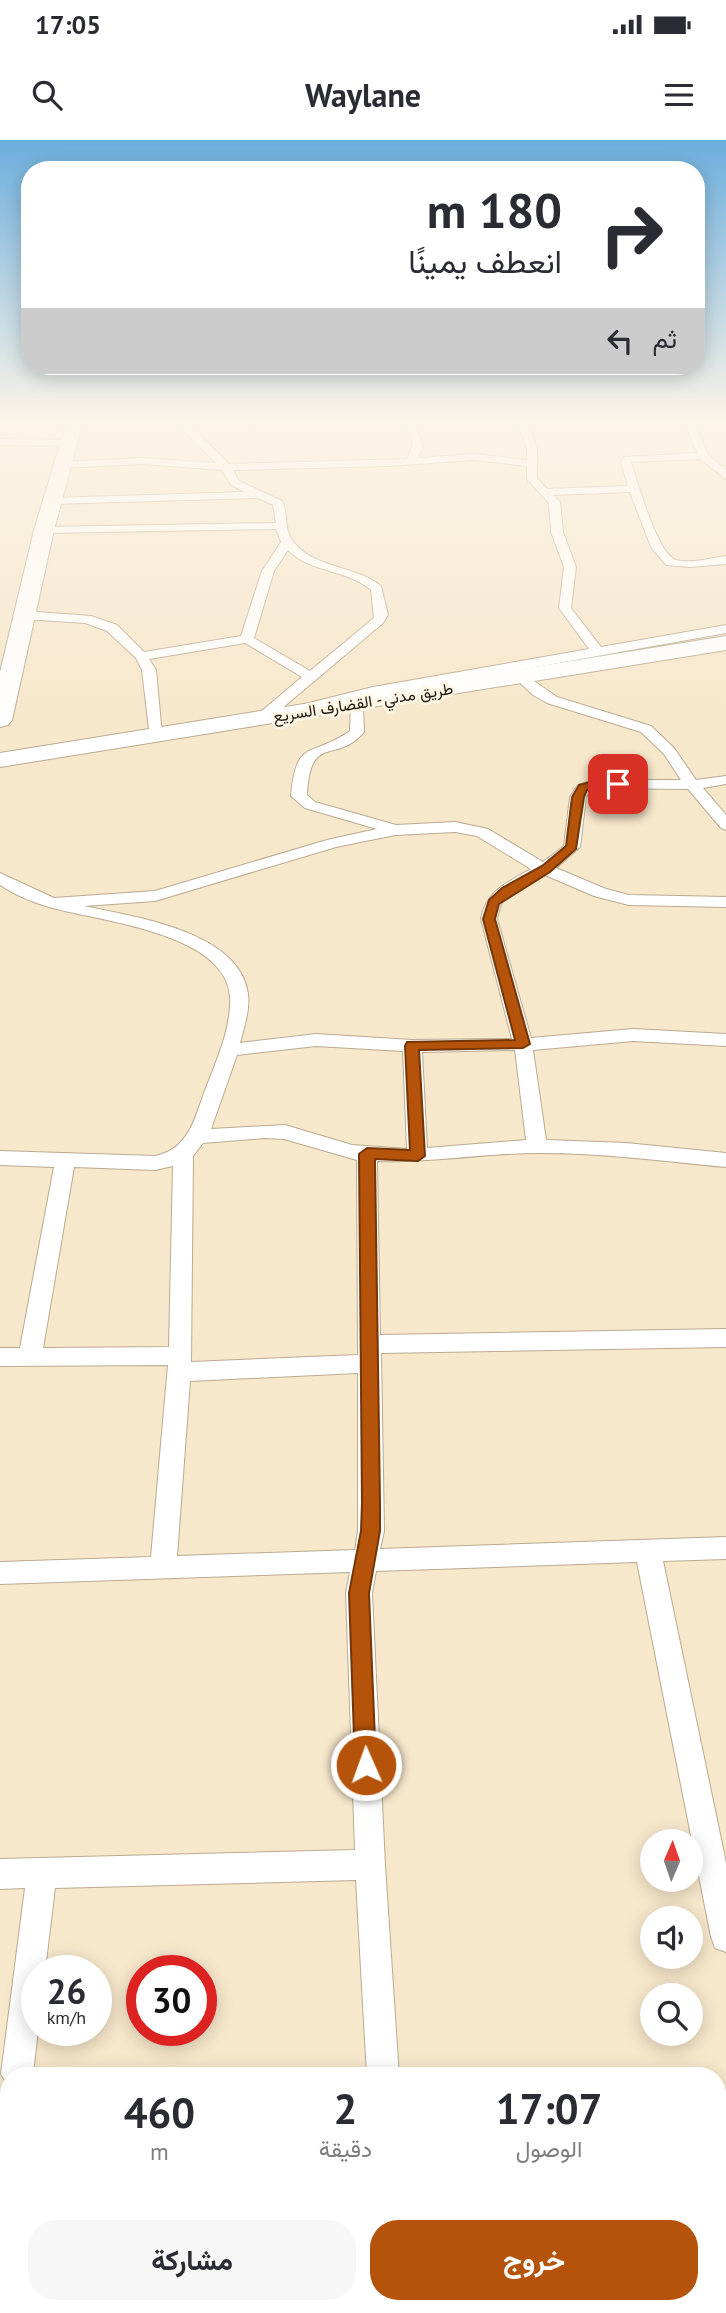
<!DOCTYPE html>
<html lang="ar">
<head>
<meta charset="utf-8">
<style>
	body { margin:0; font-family:"PT Sans",Vazirmatn,sans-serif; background:#f7f7f7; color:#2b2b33; direction:rtl; height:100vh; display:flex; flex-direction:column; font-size:26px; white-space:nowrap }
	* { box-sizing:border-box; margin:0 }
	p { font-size:23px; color:#7c7c81 }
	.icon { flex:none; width:38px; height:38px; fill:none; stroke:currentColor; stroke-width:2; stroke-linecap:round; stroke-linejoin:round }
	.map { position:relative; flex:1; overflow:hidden; direction:ltr }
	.side { position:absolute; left:0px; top:1927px; width:726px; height:247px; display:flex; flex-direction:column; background:#fff; border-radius:28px 28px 0 0; box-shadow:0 4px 18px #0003; direction:rtl }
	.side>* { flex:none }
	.banner { position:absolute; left:21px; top:21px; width:684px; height:214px; border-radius:28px; box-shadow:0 4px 18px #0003; direction:rtl; background:#fff; color:#2b2b33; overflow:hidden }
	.needle { width:46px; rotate:2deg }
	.controls { position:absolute; left:640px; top:1689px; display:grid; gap:14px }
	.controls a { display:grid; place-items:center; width:63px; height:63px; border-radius:50%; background:#fff; box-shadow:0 4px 18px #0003; font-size:35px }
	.speed { position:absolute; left:21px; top:1815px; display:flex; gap:14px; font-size:35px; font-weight:700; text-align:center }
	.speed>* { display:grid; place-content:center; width:91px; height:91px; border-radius:50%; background:#fff; box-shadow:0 4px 18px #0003; line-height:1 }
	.speed small { font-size:18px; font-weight:400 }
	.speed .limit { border:10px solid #d22; background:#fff; color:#111 }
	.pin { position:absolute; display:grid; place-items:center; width:60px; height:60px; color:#fff; margin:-30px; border-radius:14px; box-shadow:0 4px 10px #0006 }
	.me { position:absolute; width:77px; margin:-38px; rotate:358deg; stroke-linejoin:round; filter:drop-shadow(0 0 5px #0008) }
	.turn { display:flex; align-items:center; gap:24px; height:147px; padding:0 28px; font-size:32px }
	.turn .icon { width:91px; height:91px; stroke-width:2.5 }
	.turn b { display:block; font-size:49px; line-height:60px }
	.then { display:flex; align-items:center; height:66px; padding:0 28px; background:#0003; gap:14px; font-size:26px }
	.eta { display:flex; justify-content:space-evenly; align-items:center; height:119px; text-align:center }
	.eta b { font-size:42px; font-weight:700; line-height:49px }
	.primary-button { display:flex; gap:14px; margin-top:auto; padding:14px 28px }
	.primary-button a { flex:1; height:80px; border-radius:28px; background:#b45309; color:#fff; font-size:28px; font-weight:700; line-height:80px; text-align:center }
	.primary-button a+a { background:#f7f7f7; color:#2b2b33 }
	.status { display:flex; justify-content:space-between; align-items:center; height:49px; padding:0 35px; background:#fff; direction:ltr }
	.status svg { height:19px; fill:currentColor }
	header { display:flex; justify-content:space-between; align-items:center; height:91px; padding:0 28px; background:#fff; font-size:32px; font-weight:700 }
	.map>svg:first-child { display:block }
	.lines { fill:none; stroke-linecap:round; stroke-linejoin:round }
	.minor-casing { stroke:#baaa91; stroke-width:2 }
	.trunk-casing { stroke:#baaa91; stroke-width:2 }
	.minor { fill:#fff; fill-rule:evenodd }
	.trunk { fill:#fff; fill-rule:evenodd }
	.route { fill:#b45309; stroke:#753606; stroke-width:2 }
	.labels { text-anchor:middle; stroke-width:6; stroke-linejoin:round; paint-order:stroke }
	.far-street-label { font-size:16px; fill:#1c160d; stroke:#fef5e4 }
</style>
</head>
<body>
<div class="status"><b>17:05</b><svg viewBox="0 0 49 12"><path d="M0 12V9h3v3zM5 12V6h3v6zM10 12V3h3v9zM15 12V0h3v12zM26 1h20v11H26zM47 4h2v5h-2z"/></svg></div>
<header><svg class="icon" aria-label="menu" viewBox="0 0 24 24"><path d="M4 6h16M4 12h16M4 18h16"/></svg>Waylane<svg class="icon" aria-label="search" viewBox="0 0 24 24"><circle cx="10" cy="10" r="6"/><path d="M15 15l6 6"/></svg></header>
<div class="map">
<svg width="726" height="2173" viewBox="0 0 726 2173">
	<rect width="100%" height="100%" fill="#f7e7cb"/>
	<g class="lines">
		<g class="minor-casing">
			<path id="minor" d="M172,278h11l46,46 178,-5 6,-14 -10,-27h10l10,27 -5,13 56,-4 53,6v-12l-11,-30h10l11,30v30l10,11 81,-3 -7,-24 3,-5 73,-4 -14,-35h10l15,37 18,15v9l-26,-20 -69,3c6,18 26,92 45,98 15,4 35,-2 50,-4v8l-36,3 -24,-2 -15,-18 -21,-55 -77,3 7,7 3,30 13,35 -5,41 30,39 125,-22v8l-369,66 6,4 1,29c-28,33 -54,0 -57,63l8,7 81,23 59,-3 33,7 55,33 21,-16 6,-49 8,-12 16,-5h87l-17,-26 -23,-22 -94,-29 -14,-8 -17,-16 -2,-3 7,-4 36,25 94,29 23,22 22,32 30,-4v8l-23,4 23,27v15l-5,-2 -33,-39 -92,-1 -7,3 -3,6 -6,50 -24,21 50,21 23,6 97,2v10l-97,-2 -35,-9 -49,-21 -40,24 -4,5 -4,15 34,119 102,-9 93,5v12l-93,-5 -100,9 13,90 80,3 100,10v14c-62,-6 -125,-14 -188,-14 -54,0 -107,10 -161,8l3,174 346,-6v18l-345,6 3,178 -4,18 346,-12v22l-63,2 63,302v89l-11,-4 -4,-11 -74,-375 -261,9 -4,22 13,272 14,211h-32l-11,-196 -301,8 -10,82h-8l1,60 -5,44 -24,2v11l-8,-13 24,-186 -25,1v-30l355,-9 -9,-257 4,-21 -350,12v-22l151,-5 17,-192 -168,1v-18h20l34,-181 -54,-2v-14l155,5c33,-7 39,-35 49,-63 11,-29 28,-65 26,-97 -5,-64 -133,-75 -181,-89 -17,-5 -34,-12 -49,-22v-12l54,25 101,-7 172,-51 50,-11 -72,-21 -14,-12c5,-59 21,-38 59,-65l1,-30 -37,9 -7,-4 2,-3 64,-16 216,-38 -30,-41 5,-41 -13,-35 -2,-29 -22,-24v-13l-53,-6 -86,6 -155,4 6,11 43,20c6,11 2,26 9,37 17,30 65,27 90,48l7,29 -5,8 -116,98 -5,1 -7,-4 2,-3 45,-38 -57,-34 -96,16 7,11 6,65 -2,3h-10l-8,-68 -6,-12 -29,-27 -22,-8 -62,-4 -6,-4 6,-4 68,5 26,9 27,27 97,-16 21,-65 19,-29 -5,-13 -232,4 -6,-3 6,-3 232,-4 -3,-18 -15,-7 -206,6 -6,-3 6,-3 193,-6 -14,-7 -9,-15 -79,-6 -81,4 -5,-3 5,-3 81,-4 73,5zM288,410c22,23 59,19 83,40l3,28 -64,53 -56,-33 20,-67zM455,692l22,4 54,33c-23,13 -45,22 -50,50l31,120 -100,1 -96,-6 -76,9c4,-15 10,-33 8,-49 -8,-63 -114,-77 -164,-88l71,-5 181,-54 59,-12zM316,906l87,5 4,98 -55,-4 -67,-20 -74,4 26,-74zM515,910l11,90 -99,8 -5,-96zM265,998l19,1 73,21 1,195 -167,7 2,-206 10,-13zM173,1026l-4,181 -126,1 31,-181 81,3zM358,1233v158l-3,19 -178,6 13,-175z
				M0,299l69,1 5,3 -5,3 -69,-1z
				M9,1987v104l-9,3v-103z
				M726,2028v34l-8,1v-34z
				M9,2120v36l-9,1v-36z"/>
		</g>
		<g class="trunk-casing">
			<path id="trunk" d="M68,278h16l-30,112 -42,190 -4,5 -8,2v-55l34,-142z
				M726,496v14l-726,117v-14z"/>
		</g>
		<use href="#minor" class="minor"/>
		<use href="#trunk" class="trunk"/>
	</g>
	<linearGradient id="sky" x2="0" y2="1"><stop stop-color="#6caedd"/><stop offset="0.48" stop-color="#fbf4e8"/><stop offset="1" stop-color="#fbf4e8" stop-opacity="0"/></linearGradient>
	<rect width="726" height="582" fill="url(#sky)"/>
	<path class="route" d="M594,641h24l6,3 -6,4 -31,2 -3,7 -8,52 -26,23 -51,32 -4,15 35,125 -7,4 -104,2 6,106 -7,5 -43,-2 5,344v28l-11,62 7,172 -3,7 -7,3 -8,-3 -3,-7 -6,-172 12,-62 1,-28 -3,-349 8,-6 43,2 -5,-104 2,-4 108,-2 -32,-121 6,-19 13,-12 40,-22 24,-20 6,-49 7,-12z"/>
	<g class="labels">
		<g class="far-street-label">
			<text transform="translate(363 562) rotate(-9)" y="6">طريق مدني - القضارف السريع</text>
		</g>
	</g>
</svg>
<div class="controls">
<a><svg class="needle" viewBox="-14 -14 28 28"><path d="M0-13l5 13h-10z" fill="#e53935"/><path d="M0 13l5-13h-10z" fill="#7c7c81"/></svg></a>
<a><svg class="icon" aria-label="sound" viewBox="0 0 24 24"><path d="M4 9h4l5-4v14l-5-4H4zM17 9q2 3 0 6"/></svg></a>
<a><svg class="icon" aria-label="search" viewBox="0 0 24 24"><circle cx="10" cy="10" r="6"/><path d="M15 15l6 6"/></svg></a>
</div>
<div class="speed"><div>26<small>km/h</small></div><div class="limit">30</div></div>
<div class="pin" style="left:618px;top:644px;background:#d93025"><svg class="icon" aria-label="arrive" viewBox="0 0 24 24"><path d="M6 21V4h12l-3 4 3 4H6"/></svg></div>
<svg class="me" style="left:366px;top:1625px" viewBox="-20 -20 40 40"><circle r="17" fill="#b45309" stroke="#fff" stroke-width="3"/><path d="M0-11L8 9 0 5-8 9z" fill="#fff"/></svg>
<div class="banner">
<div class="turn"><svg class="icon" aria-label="right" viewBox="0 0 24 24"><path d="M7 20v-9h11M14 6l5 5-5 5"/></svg><div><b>180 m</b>انعطف يمينًا</div></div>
<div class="then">ثم<svg class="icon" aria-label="left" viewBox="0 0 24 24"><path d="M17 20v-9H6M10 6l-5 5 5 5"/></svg></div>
</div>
<section class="side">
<div class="eta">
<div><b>17:07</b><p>الوصول</p></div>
<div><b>2</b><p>دقيقة</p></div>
<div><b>460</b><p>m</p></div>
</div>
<div class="primary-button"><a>خروج</a><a>مشاركة</a></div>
</section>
</div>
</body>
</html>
